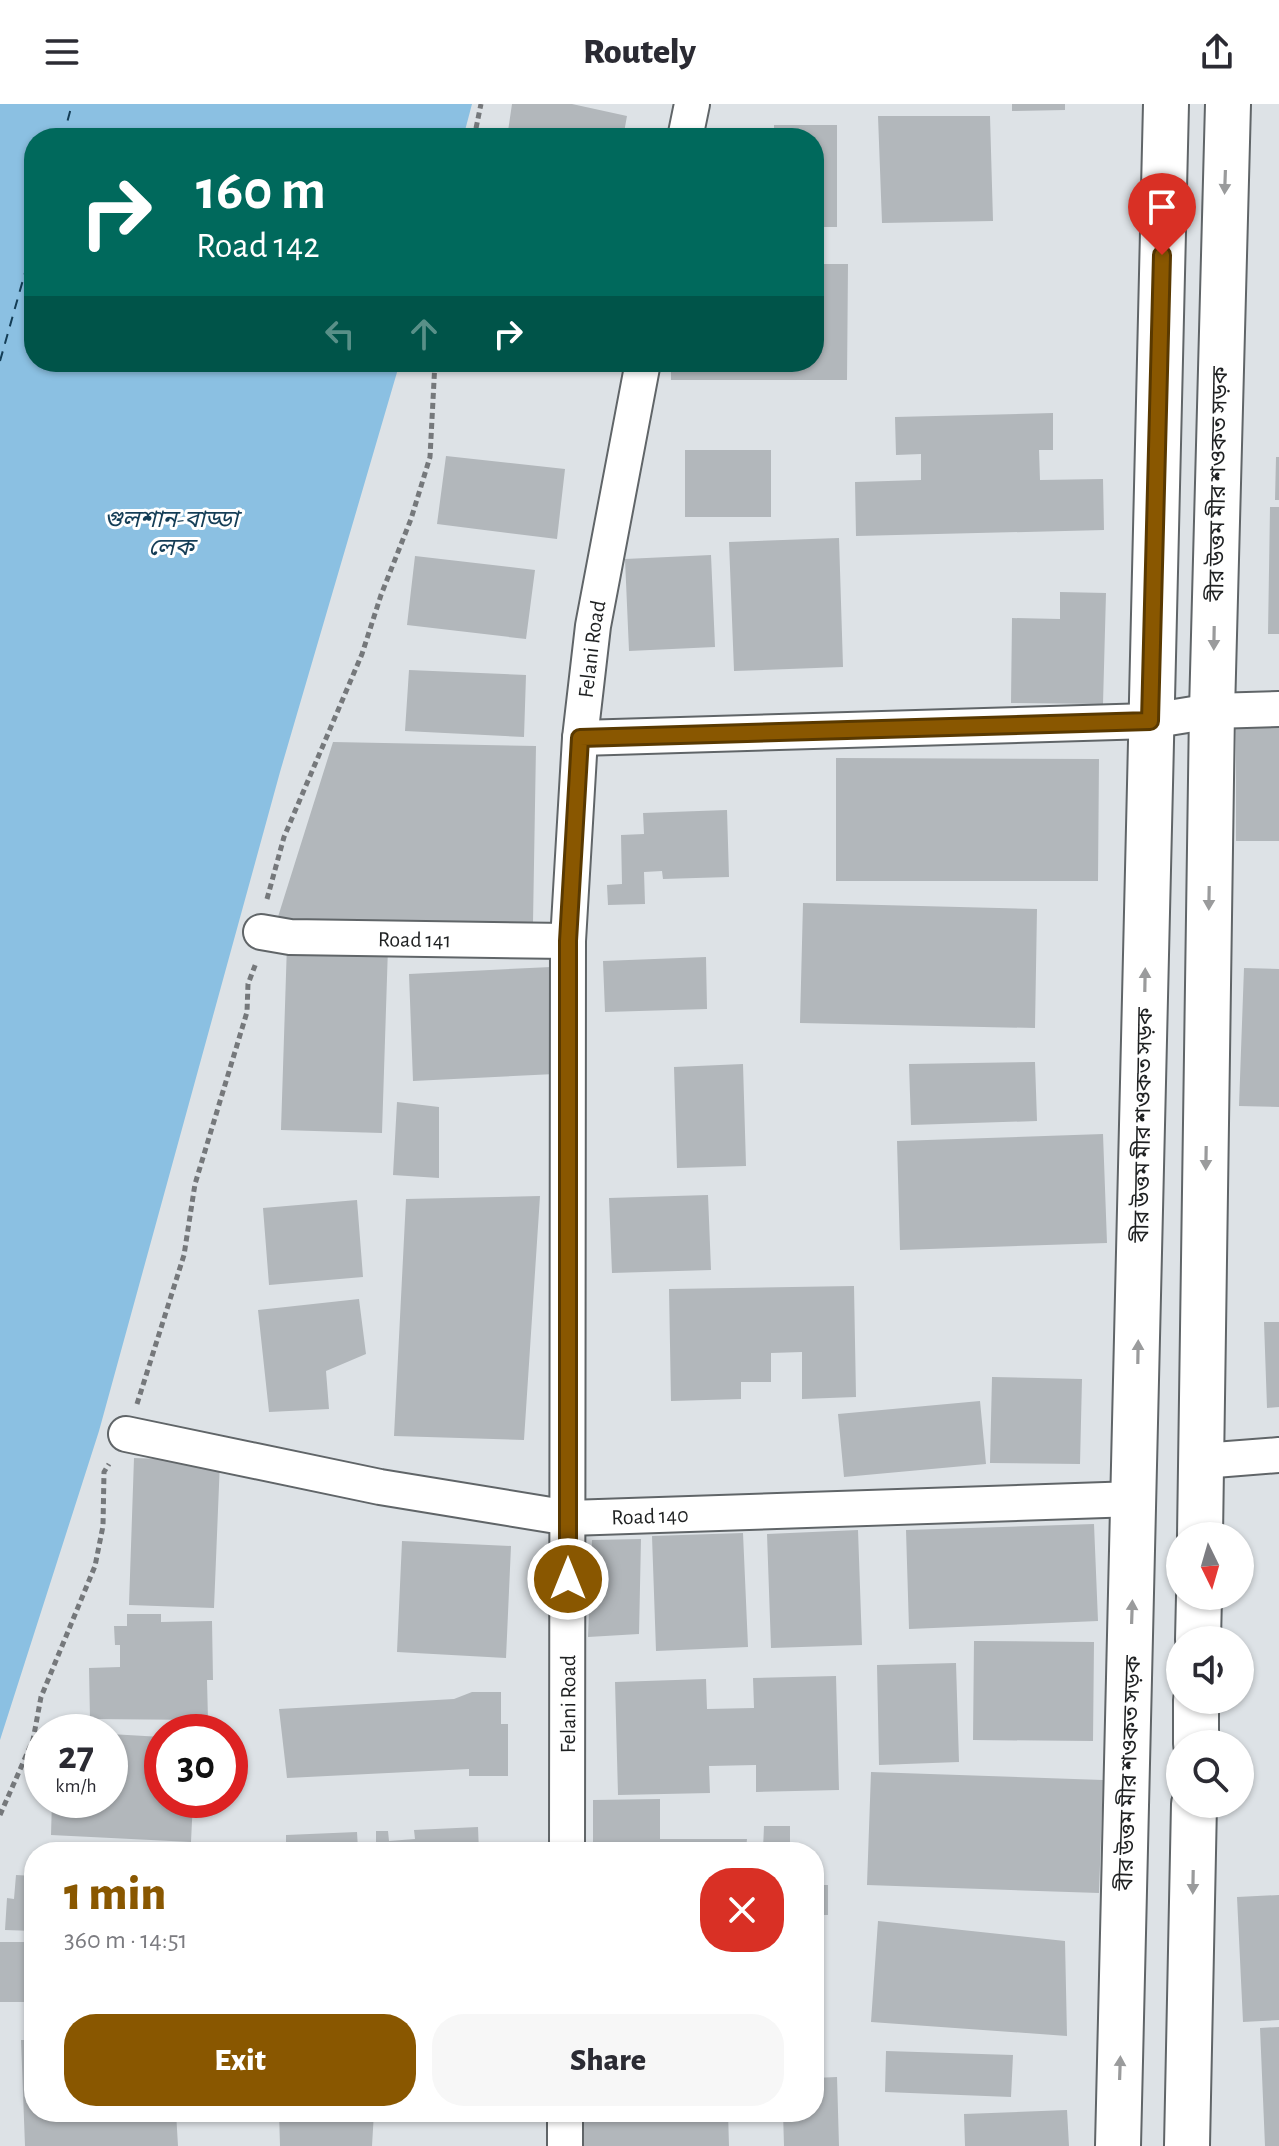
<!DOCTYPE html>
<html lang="en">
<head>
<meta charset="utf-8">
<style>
	body { margin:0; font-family:"Alegreya Sans","Noto Sans Bengali",sans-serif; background:#f7f7f7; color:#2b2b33; height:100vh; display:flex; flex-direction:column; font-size:30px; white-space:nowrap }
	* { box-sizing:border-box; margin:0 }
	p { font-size:26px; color:#7c7c81 }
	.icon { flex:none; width:44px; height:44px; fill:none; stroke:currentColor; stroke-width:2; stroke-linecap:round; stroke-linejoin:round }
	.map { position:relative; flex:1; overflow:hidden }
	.drawer { position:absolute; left:24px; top:1738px; width:800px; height:280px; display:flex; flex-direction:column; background:#fff; border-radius:32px; box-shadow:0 2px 6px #0004 }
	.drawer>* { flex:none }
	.banner { position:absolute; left:24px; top:24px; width:800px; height:244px; border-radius:32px; box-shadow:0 2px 6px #0004; background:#00695c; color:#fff; overflow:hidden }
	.needle { width:52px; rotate:175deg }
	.tools { position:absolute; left:1166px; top:1418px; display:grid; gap:16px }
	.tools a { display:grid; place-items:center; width:88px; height:88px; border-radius:50%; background:#fff; box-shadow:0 2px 6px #0004; font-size:40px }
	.speed { position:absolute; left:24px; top:1610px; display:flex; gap:16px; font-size:40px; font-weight:700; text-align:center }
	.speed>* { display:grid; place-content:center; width:104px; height:104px; border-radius:50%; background:#fff; box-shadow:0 2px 6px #0004; line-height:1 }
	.speed small { font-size:20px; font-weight:400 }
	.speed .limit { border:12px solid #d22; background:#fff; color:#111 }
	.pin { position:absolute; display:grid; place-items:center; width:68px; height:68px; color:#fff; margin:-82px -34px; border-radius:50% 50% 50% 0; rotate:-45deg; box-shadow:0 0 8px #0007 }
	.pin .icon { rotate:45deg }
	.me { position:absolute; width:88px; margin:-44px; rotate:0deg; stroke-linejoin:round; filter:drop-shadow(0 0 6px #0008) }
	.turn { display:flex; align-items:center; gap:28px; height:168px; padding:0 40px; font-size:36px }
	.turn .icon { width:104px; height:104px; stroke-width:2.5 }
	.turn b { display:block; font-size:56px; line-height:68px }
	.lanes { display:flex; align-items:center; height:76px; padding:0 40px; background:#0003; justify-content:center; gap:40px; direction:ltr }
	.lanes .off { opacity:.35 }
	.round { display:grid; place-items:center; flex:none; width:84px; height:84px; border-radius:32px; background:#f7f7f7 }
	.head { display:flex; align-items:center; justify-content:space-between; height:136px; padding:0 40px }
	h1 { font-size:48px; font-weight:800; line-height:60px; color:#895700 }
	.cta { display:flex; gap:16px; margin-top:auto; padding:16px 40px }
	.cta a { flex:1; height:92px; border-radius:32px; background:#895700; color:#fff; font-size:32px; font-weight:800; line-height:92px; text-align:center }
	.cta a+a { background:#f7f7f7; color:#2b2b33 }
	header { display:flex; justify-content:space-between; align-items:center; height:104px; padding:0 40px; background:#fff; font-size:36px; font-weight:800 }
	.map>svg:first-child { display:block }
	.water { fill:#8bc0e2 }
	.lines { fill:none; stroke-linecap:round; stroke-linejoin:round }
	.ferry { stroke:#143d56; stroke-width:2; stroke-dasharray:10 8; stroke-linecap:butt }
	.building { fill:#b2b7bb }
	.minor-casing { stroke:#606568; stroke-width:38 }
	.secondary-casing { stroke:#606568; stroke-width:48 }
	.path { stroke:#75787b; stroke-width:5; stroke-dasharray:6 4; stroke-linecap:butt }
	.minor { stroke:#fff; stroke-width:34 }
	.secondary { stroke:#fff; stroke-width:44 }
	.oneway { fill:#9a9b9c }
	.route-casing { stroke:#593900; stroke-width:20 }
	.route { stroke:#895700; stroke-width:14 }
	.labels { text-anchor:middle; stroke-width:6; stroke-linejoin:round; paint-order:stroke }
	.street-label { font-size:22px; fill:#1f2122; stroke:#fff }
	.water-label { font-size:24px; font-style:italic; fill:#143d56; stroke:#fff }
</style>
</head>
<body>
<header><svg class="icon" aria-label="menu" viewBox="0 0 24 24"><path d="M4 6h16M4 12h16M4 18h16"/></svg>Routely<svg class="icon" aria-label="share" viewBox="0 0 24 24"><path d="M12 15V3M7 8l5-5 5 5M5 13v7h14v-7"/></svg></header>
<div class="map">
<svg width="1279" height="2042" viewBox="0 0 1279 2042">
	<rect width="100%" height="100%" fill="#dde2e6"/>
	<path class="water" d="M0,0h472l-9,34h-429v224h366l-120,410 -181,659 -99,309z"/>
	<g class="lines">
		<path class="ferry" d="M63,34l9,-34
			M0,257l34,-120"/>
	</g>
	<path class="building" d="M512,0h60l55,12 -4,22h-116z
		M1012,0h53v6l-53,1z
		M878,12h112l3,105 -111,2z
		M774,21h63v102h-23v-89h-40z
		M814,160h34l-1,116h-176v-18h143z
		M1053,309v37h-14l1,30 63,-1 1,51 -248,6 -1,-54 66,-2v-26l-25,1 -1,-38z
		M685,346h86v67h-86z
		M446,352l119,13 -8,70 -120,-15z
		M1276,353h3v43h-4z
		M1270,403h9v127h-11z
		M839,434l4,129 -109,4 -5,-129z
		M711,451l4,92 -86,4 -4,-92z
		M415,452l120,14 -9,69 -119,-14z
		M1060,488l46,1 -3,111 -92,-1 1,-85 48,1z
		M409,566l117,5 -2,62 -119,-6z
		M1236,617h43v120h-43z
		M333,638l203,4 -3,177 -256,-3z
		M836,654l263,1 -1,122h-262z
		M727,706l2,67 -66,2 -1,-8 -18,1 1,32 -37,1 -1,-20 15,-1 -1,-49 23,-1 -1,-21z
		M803,799l234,6 -2,119 -235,-5z
		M287,840l101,3 -6,186 -101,-3z
		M706,853l1,52 -102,3 -2,-51z
		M551,863l4,107 -142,7 -4,-107z
		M1244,864l35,1v138l-40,-1z
		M1035,958l2,59 -126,4 -2,-61z
		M743,960l3,102 -69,2 -3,-101z
		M397,998l42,5v71l-46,-3z
		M1103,1030l4,109 -207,7 -3,-109z
		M708,1091l3,75 -99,3 -3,-75z
		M540,1092l-16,244 -130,-4 12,-237z
		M357,1096l6,77 -94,8 -6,-77z
		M854,1182l2,111 -54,2v-47l-31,1v29h-30v17l-70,2 -2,-112z
		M359,1195l7,55 -40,17 3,38 -60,3 -11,-102z
		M1264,1218h15v85l-12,1z
		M992,1273l90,2 -2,85 -90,-1z
		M980,1297l6,63 -142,13 -6,-63z
		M134,1354l86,3 -6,147 -85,-3z
		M1094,1420l4,97 -189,8 -3,-99z
		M858,1426l4,115 -91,3 -4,-114z
		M743,1429l5,114 -92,4 -4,-115z
		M641,1435l-2,95 -51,3 4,-97z
		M402,1437l109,5 -5,112 -109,-6z
		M127,1510h34v8l51,-1 1,59h-6l1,40 -118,-1 -1,-51 31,-1v-22h-5l-1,-19h13z
		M974,1537l120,1 -1,99 -120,-1z
		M956,1559l3,99 -80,3 -2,-100z
		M836,1572l3,114 -83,2v-27l-47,1 1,27 -92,2 -3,-113 91,-3 1,30 47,-1 -1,-30z
		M472,1588h29v32h7v52h-39v-7l-182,9 -8,-69 175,-10z
		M110,1630l52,3v63h31l-2,42 -140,-7 1,-35h58z
		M871,1668l232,8 -4,113 -232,-8z
		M660,1695v40h87l-1,10h17l1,-23h26v26h-197v-52z
		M478,1723l1,25h-193v-17l71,-3 1,17h18v-18h12l1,10 26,-2 -1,-9z
		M44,1741l70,5v2h-71z
		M16,1771l18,1v55l-29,-1 2,-32 7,1z
		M814,1781h14v30h-14z
		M1279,1791v125l-36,2 -6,-125z
		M878,1817l187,20 2,95 -196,-14z
		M0,1838h34v60h-34z
		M814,1889l6,54h-6z
		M1279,1923v119h-14l-5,-118z
		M21,1936h13v72h142l2,34h-153z
		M886,1947l127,4 -2,42 -126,-5z
		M837,1973l2,69h-55l-1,-34h31v-34z
		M1067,2006l2,36h-104l-1,-32z
		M279,2008h95l-2,34h-92z
		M580,2008h148l1,34h-148z"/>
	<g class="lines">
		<g class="minor-casing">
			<g id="minor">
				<path d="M685,34l7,-34"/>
				<path d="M580,634l570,-17 62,-10 67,-2"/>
				<path id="s1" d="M261,828l29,5 278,4"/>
				<path id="s2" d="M126,1330l254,53 189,31 566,-19"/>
				<path d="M1202,1357l77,-6"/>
				<path id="s3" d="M567,1748l1,-911 12,-203 13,-112 50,-264"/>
				<path d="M565,2042v-34"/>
			</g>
		</g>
		<g class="secondary-casing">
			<path id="secondary" d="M1200,1432l12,-825 16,-607
				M1198,1536l1,-44
				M1196,1640v-44
				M1118,2042l48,-2042
				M1187,2042l7,-342"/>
		</g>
		<path class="path" d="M474,34l7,-34
			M267,795l17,-62 78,-183 19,-59 30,-76 19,-62 5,-95
			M137,1300l47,-149 11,-71 52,-172 1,-28 8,-21
			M0,1711l33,-75 8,-43 54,-131 8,-40 1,-54 5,-8"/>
		<use href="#minor" class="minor"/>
		<use href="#secondary" class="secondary"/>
	</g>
	<defs><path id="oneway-solid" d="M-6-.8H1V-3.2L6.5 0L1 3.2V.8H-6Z" transform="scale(2)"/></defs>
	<g class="oneway">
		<use href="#oneway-solid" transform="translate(1225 78) rotate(92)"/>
		<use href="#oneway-solid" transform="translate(1214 534) rotate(91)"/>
		<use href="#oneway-solid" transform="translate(1209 794) rotate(91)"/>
		<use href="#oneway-solid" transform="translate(1145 876) rotate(-89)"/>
		<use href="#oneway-solid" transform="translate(1206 1054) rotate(91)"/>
		<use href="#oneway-solid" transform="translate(1138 1248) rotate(-89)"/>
		<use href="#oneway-solid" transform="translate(1132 1508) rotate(-88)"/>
		<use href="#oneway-solid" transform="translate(1193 1778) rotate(91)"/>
		<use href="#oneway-solid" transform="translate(1120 1964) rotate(-88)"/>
	</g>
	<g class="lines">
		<g class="route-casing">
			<path id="route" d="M568,1475v-638l12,-203 570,-17 12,-466"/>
		</g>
		<use href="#route" class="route"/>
	</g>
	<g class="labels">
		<g class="street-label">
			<text transform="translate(1217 380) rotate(-89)" y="8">বীর উত্তম মীর শওকত সড়ক</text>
			<text dy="8" stroke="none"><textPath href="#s3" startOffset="1204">Felani Road</textPath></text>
			<text dy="8" stroke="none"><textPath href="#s1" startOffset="154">Road 141</textPath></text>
			<text transform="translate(1142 1021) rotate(-89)" y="8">বীর উত্তম মীর শওকত সড়ক</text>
			<text dy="8" stroke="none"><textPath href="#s2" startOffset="532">Road 140</textPath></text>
			<text dy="8" stroke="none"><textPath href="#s3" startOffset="148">Felani Road</textPath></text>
			<text transform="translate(1128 1669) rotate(-88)" y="8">বীর উত্তম মীর শওকত সড়ক</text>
		</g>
		<g class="water-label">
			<text x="171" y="423">গুলশান-বাড্ডা<tspan x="171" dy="28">লেক</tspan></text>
		</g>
	</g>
</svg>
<div class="tools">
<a><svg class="needle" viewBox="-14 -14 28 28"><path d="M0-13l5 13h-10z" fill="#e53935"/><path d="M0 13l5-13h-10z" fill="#7c7c81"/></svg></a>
<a><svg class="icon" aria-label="sound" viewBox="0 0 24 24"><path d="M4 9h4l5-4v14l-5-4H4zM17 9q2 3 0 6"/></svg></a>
<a><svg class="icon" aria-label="search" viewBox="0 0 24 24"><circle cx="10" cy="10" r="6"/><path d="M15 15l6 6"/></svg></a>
</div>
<div class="speed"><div>27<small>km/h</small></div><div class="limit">30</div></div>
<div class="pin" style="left:1162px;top:151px;background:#d93025"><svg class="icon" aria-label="arrive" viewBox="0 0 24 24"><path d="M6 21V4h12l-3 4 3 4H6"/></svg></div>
<svg class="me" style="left:568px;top:1475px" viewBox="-20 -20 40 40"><circle r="17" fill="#895700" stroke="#fff" stroke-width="3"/><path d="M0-11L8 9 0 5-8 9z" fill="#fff"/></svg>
<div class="banner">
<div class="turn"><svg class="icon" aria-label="right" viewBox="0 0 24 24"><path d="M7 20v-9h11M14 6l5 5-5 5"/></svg><div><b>160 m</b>Road 142</div></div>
<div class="lanes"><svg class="icon off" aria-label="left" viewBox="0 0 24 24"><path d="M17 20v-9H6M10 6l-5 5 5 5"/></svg><svg class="icon off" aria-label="ahead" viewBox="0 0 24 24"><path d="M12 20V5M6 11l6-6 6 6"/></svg><svg class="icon" aria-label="right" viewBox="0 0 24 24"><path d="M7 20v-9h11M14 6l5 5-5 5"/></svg></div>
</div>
<section class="drawer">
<div class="head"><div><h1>1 min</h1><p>360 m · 14:51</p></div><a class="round" style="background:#d93025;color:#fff"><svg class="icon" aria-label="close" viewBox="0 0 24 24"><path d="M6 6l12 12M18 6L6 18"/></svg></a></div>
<div class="cta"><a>Exit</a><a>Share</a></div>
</section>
</div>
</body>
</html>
